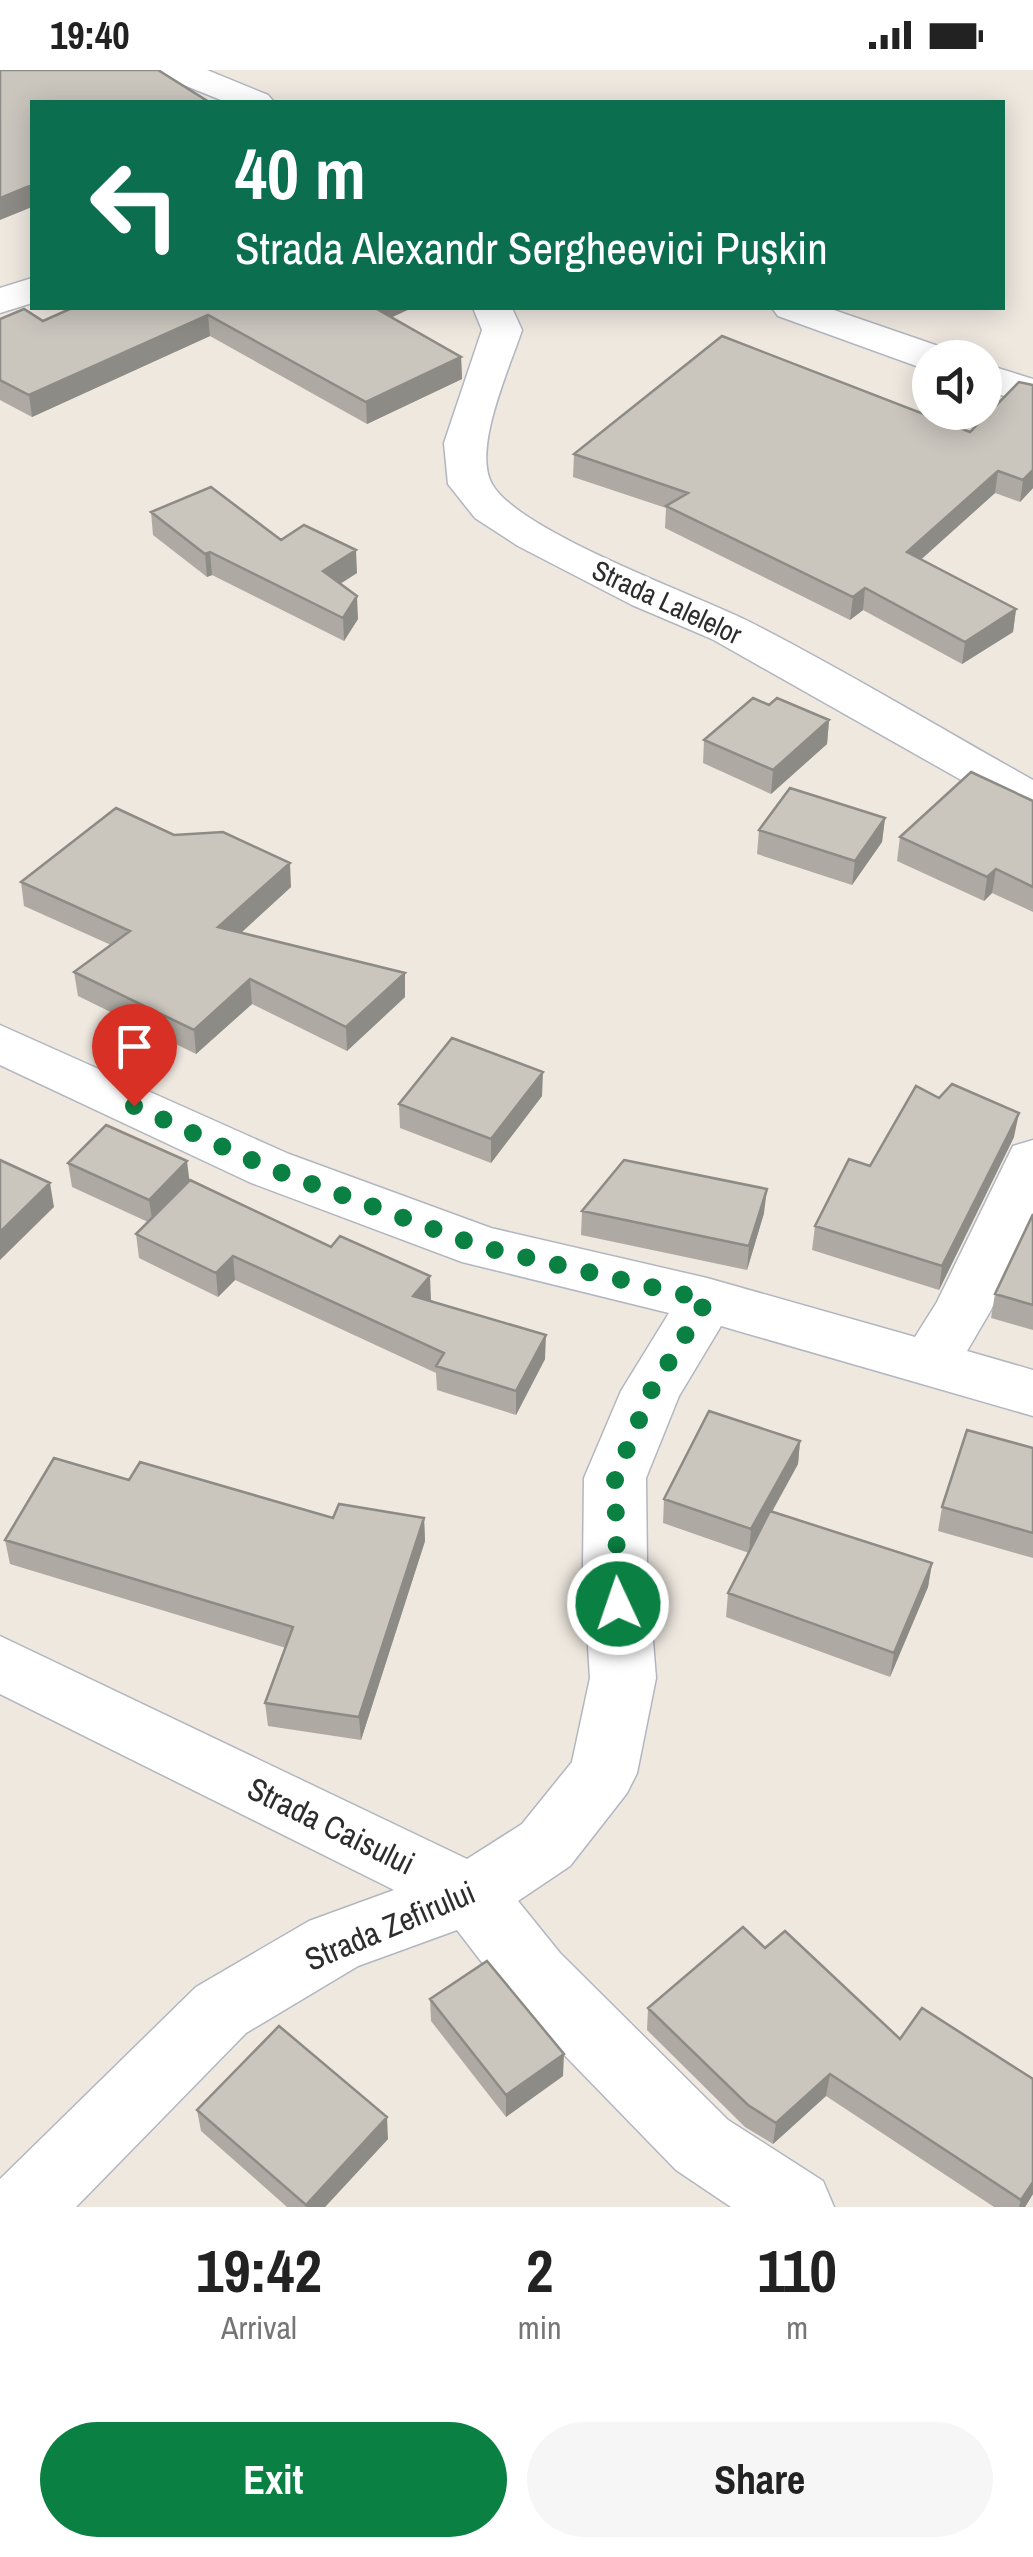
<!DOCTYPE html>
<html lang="en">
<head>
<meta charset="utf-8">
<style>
	body { margin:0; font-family:"Archivo Narrow",sans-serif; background:#f6f6f6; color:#222; height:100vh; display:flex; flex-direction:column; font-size:38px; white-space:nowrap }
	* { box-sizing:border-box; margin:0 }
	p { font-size:32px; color:#767676 }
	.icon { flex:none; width:55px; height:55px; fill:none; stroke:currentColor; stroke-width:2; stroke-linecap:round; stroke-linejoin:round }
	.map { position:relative; height:2137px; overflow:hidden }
	.sheet { display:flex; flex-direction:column; background:#fff; flex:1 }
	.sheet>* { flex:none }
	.top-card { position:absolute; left:30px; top:30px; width:975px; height:210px; border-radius:0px; box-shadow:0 5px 25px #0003; background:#0b6e4f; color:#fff; overflow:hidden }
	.buttons { position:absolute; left:912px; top:270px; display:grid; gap:20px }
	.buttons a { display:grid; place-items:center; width:90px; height:90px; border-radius:50%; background:#fff; box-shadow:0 5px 25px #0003; font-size:50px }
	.pin { position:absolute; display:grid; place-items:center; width:85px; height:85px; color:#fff; margin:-102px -42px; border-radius:50% 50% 50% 0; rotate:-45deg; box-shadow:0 0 10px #0007 }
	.pin .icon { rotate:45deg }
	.me { position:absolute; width:110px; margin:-55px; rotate:357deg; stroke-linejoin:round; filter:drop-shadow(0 0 8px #0008) }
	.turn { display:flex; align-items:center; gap:35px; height:210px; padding:0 40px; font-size:45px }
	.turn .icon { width:130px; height:130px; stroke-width:2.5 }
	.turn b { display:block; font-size:70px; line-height:85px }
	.eta { display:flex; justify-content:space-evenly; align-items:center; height:170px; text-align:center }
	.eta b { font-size:60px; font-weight:800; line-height:70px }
	.action { display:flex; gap:20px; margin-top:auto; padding:20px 40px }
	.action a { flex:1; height:115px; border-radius:60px; background:#0b8043; color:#fff; font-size:40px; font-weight:800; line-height:115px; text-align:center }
	.action a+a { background:#f6f6f6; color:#222 }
	.status { display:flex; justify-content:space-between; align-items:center; height:70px; padding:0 50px; background:#fff; direction:ltr }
	.status svg { height:28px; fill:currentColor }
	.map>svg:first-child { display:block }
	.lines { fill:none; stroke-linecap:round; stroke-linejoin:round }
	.minor-casing { stroke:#b3b6c0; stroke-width:3 }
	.minor { fill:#fff; fill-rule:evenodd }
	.wall { fill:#aeaaa3 }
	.shaded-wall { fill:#8d8b85 }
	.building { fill:#cac6be; stroke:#8d8b85; stroke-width:2.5 }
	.route { stroke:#0b8043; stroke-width:18; stroke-dasharray:0 32.4 }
	.labels { text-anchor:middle; stroke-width:9; stroke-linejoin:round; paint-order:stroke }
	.street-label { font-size:28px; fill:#2d2d2d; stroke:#fff }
	.near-street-label { font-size:32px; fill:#2d2d2d; stroke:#fff }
</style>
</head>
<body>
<div class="status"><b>19:40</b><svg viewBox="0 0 49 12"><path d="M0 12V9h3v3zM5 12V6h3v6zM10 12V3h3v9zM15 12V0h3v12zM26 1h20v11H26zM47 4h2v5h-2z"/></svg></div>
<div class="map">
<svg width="1033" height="2137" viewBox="0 0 1033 2137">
	<rect width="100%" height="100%" fill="#eee8df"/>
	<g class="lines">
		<g class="minor-casing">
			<path id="minor" d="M159,0h48l61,25 6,7h-48l-62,-25z
				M32,208v25l-32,10v-25z
				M473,238h39l10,22c-12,37 -50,119 -30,154 26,47 201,110 254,136 97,49 192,107 287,160v35l-17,-4 -304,-172 -80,-34 -114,-59 -43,-28 -27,-34 -4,-41 38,-113z
				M772,238h56l119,41 6,9h-23v11l-11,-2 -141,-51z
				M985,294l48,15v26l-48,-15z
				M0,955l289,129 202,74 216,50 208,59 22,-35 76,-156 20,-6v80l-42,90 -24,41 66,19v46l-312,-90 -42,70 -33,82 1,89 9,111 -19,95 -10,20 -57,73 -52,35 42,52 168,167 95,61 11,26h-103l-55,-37 -166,-171 -53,-69 -99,36 -112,67 -170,174h-76v-28l196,-192 113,-66 85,-31 -394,-196v-58l467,223 55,-35 50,-62 18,-84 -7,-111 1,-89 37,-87 48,-78 -207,-51 -213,-80 -249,-117z"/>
		</g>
		<use href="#minor" class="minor"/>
	</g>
	<path class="wall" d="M72,238h340l-21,9 70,40 1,22 -95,45 -157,-88 -178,81 -32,-17v-81l43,2z
		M970,362l63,56 -13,14 -25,-9 -74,66 95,50 -3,23 -51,32 -99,-54 -13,10 -185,-92 1,-20 -93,-31 1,-23z
		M151,442l130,28 76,33 -17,11 18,35 -14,22 -132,-66 -5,2 -54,-42z
		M769,635l60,15 -2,24 -56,50 -68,-31 1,-23z
		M1033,731v111l-41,-19 -8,8 -87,-40 3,-24z
		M885,748l-3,24 -30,43 -95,-31 2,-24z
		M174,765l117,52 -50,46 164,64 -58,54 -95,-47 -56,50 -118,-58 -4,-24 37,-27 -87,-39 -3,-24z
		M542,1026l-51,67 -91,-35 -1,-24z
		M1014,1067l-75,153 -127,-40 3,-24 55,-60z
		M68,1093l121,18 242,119 114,59 -29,56 -79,-25 -1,-17 -201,-93 -17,17 -79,-39 -3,-24 12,-12 -76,-35z
		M582,1141l182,2 -17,57 -166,-35z
		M1033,1144v116l-42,-12 4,-24z
		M800,1371l-2,23 -26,48 160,51 -4,24 -38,90 -164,-60 2,-24 21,-40 -86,-30 1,-24z
		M1033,1378v110l-95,-27 4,-24z
		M129,1410l204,38h91l1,23 -64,199 -93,-14 -3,-23 21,-55 -276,-84 -5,-24z
		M765,1878l135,91 133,40v115l-8,13h-31l-168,-111 -53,48 -28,-17 -98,-97 1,-22z
		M430,1929l133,77 -57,41 -75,-96z
		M197,2040l191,29 -63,68h-38l-86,-76z"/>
	<path class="shaded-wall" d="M32,115v22l-32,13v-22z
		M371,238h41l-41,19z
		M208,245l2,21 -178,81 -3,-22z
		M461,287l1,22 -95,45 -1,-22z
		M1033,400v18l-13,14 3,-22z
		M998,401l-3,22 -90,81 2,-22z
		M356,480l1,23 -33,21 -1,-23z
		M210,482l2,23 -5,2 -2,-23z
		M865,518l-2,22 -13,10 3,-23z
		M357,526l1,23 -14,22 -1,-23z
		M1016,539l-3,23 -51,32 3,-22z
		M829,650l-2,24 -56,50 2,-24z
		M885,748l-3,24 -30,43 3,-24z
		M290,793l1,24 -70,64 -3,-24z
		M996,799l-4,24 -8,8 3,-24z
		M405,903v24l-58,54 -1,-24z
		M250,909l2,25 -56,50 -2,-24z
		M543,1002l-1,24 -51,67v-24z
		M1019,1043l-5,24 -75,153 3,-24z
		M187,1091l3,24 -37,40 -4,-25z
		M50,1113l4,24 -54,53v-28z
		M767,1119l-3,24 -17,57 2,-24z
		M233,1186l2,24 -17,17 -2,-24z
		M430,1206l1,24 -17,20 -1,-24z
		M546,1265l-1,24 -29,56v-24z
		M800,1371l-2,23 -49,89 2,-24z
		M424,1448l1,23 -64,199 -2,-23z
		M932,1493l-4,24 -38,90 4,-24z
		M564,1984l-1,22 -57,41v-22z
		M830,2004l-4,22 -53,48 3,-21z
		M387,2047l1,22 -63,68h-19v-2z
		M1033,2112v12l-8,13h-6l2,-7z"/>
	<path class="building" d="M0,0h158l51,32h-177v83l-32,13z
		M72,238h303l86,49 -95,45 -158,-87 -179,80 -29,-15v-61l24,-10 19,12z
		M722,266l248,96 49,-50 14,3v85l-10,10 -25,-9 -91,81 109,57 -51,33 -100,-54 -12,9 -187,-91 22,-13 -114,-39z
		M211,417l70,53 23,-15 52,25 -33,21 34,25 -14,22 -133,-66 -5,2 -54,-42z
		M753,628l16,7 8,-7 52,22 -56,50 -69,-30z
		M971,702l62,29v86l-37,-18 -9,8 -87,-40z
		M790,718l95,30 -30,43 -96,-31z
		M116,738l58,27 49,-3 67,31 -72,64 187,46 -59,54 -96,-48 -56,51 -120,-58 56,-41 -109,-49z
		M452,968l91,34 -52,67 -92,-35z
		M952,1014l67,29 -77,153 -127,-40 34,-67 21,7 46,-80 23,12z
		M106,1055l81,36 -38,39 -81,-37z
		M0,1090l50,23 -50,49z
		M624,1090l143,29 -18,57 -167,-35z
		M190,1110l141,67 9,-11 90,40 -17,20 133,39 -30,56 -80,-25 8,-13 -211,-97 -17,17 -80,-39z
		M1033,1144v91l-38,-11z
		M709,1341l91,30 -49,88 -87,-30z
		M967,1360l66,18v85l-91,-26z
		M54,1388l75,22 11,-18 193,56 6,-14 85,14 -65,199 -94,-14 28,-76 -288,-87z
		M770,1441l162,52 -38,90 -166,-60z
		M743,1857l22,21 20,-17 115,108 22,-31 111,71v103l-12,18 -191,-126 -54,49 -28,-18 -100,-97z
		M487,1891l77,93 -58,41 -76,-96z
		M279,1956l108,91 -81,88 -109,-95z"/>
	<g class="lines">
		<path class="route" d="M134,1036l135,62 213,79 225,53 -56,91 -36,87 3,126"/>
	</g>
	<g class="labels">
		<g class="street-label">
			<text transform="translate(667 532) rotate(25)" y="10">Strada Lalelelor</text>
		</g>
		<g class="near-street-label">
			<text transform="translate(331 1756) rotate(26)" y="11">Strada Caisului</text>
			<text transform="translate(390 1856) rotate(-23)" y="11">Strada Zefirului</text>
		</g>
	</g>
</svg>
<div class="buttons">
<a><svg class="icon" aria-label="sound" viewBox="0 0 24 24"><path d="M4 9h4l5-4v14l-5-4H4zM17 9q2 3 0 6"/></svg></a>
</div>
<div class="pin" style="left:134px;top:1036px;background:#d93025"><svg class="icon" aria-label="arrive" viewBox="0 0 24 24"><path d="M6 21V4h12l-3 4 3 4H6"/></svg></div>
<svg class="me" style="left:618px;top:1534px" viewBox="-20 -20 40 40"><circle r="17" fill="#0b8043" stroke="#fff" stroke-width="3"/><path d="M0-11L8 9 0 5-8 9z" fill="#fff"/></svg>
<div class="top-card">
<div class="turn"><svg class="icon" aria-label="left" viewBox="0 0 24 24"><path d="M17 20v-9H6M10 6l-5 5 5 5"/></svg><div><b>40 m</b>Strada Alexandr Sergheevici Pușkin</div></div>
</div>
</div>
<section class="sheet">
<div class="eta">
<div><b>19:42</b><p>Arrival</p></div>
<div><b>2</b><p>min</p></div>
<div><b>110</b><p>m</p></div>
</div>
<div class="action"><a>Exit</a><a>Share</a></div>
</section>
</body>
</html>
